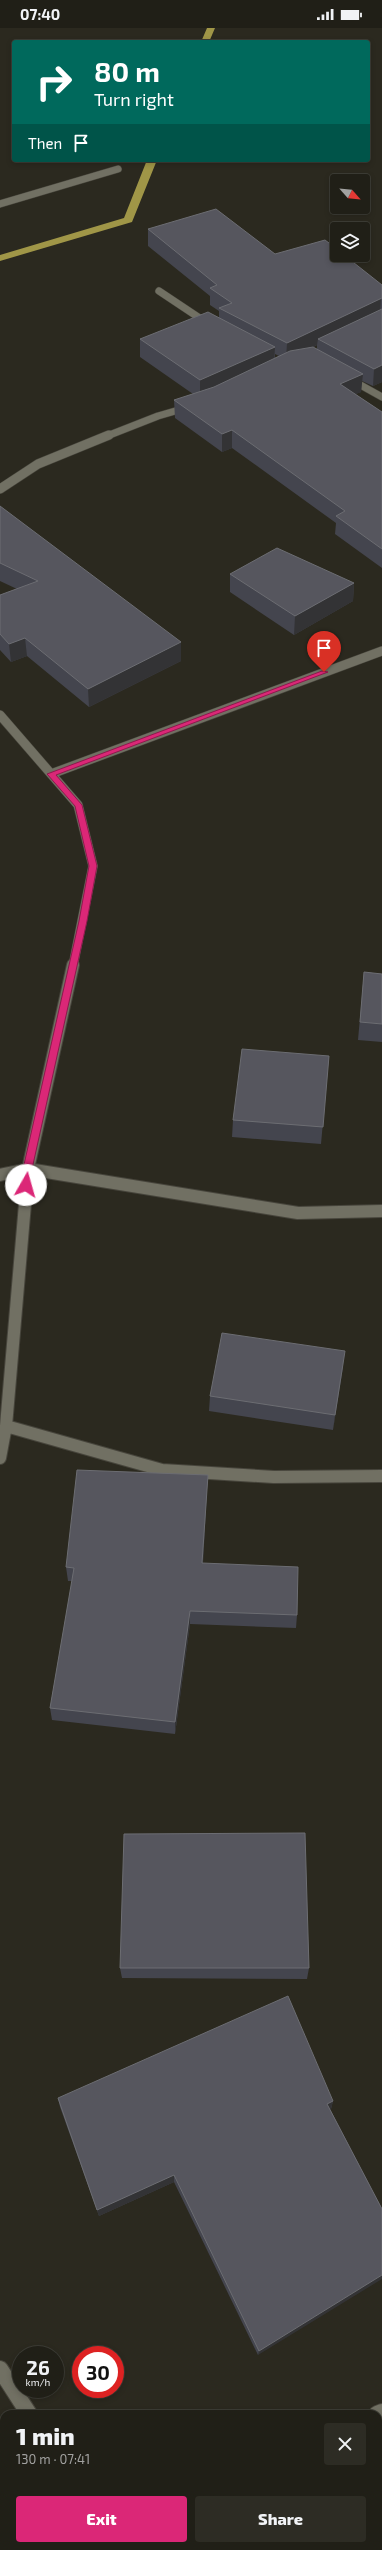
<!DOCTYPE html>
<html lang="en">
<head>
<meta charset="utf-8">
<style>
	body { margin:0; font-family:"Exo 2",sans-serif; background:#2d2c24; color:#f1f3f6; height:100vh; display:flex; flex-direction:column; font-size:15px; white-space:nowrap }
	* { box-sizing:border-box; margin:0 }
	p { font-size:13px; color:#a2a2a1 }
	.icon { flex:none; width:22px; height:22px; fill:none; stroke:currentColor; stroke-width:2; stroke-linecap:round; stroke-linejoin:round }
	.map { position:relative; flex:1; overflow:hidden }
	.sheet { position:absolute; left:0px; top:2382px; width:382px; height:140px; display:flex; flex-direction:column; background:#201f17; border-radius:12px 12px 0 0; box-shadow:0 2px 6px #0003,0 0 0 1px #3d3d36 }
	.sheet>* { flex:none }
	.hud { position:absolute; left:12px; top:12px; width:358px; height:122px; border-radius:4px; box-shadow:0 2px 6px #0003,0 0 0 1px #3d3d36; background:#00695c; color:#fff; overflow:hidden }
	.needle { width:26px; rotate:117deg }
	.buttons { position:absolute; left:330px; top:146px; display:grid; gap:8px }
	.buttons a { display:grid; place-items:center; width:40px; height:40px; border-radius:4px; background:#201f17; box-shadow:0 2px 6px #0003,0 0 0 1px #3d3d36; font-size:20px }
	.speed { position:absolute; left:12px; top:2318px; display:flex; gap:8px; font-size:20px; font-weight:700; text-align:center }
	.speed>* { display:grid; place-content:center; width:52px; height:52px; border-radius:50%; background:#201f17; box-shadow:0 2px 6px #0003,0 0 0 1px #3d3d36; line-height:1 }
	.speed small { font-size:10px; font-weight:400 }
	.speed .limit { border:6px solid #d22; background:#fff; color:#111 }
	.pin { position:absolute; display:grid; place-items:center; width:34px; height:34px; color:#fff; margin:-41px -17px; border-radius:50% 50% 50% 0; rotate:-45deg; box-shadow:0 0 4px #0007 }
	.pin .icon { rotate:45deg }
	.me { position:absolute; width:44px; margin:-22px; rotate:7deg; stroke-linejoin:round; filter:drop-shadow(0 0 3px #0008) }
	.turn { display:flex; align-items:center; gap:14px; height:84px; padding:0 16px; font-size:18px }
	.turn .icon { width:52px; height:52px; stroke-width:2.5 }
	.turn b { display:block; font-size:28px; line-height:34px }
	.then { display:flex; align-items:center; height:38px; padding:0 16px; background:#0003; gap:8px; font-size:15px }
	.round { display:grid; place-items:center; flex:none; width:42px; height:42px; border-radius:4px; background:#2d2c24 }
	.headline { display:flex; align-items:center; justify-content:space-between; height:68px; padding:0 16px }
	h1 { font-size:24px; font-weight:800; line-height:30px }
	.action { display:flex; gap:8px; margin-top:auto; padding:8px 16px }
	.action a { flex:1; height:46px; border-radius:4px; background:#db2777; color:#fff; font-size:16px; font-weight:800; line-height:46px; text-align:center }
	.action a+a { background:#2d2c24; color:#f1f3f6 }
	.status { display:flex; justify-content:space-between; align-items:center; height:28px; padding:0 20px; background:#201f17; direction:ltr }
	.status svg { height:11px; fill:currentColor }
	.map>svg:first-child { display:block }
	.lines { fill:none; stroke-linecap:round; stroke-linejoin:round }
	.stream { fill:#a09647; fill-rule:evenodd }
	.street-far3-casing { stroke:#47453c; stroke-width:8 }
	.street-far2-casing { stroke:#47453c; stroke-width:10 }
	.street-far1-casing { stroke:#47453c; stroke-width:14 }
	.street-casing { stroke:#47453c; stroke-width:18 }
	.street-far3 { stroke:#717063; stroke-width:7 }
	.street-far2 { stroke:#717063; stroke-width:9 }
	.street-far1 { stroke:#717063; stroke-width:12 }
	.street { stroke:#717063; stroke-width:16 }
	.wall { fill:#44454e; fill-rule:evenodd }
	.shaded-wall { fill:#333335 }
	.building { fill:#56565e; stroke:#6c6d72 }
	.route { fill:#db2777; stroke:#8e194d }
</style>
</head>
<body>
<div class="status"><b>07:40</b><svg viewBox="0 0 49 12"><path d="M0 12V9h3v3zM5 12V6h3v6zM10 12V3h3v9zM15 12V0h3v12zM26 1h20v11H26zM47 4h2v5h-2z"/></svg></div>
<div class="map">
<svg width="382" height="2522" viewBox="0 0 382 2522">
	<rect width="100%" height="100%" fill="#2b291f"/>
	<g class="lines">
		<path class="stream" d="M207,0h8l-6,14h-8z
			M147,132h10l-25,62 -132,39v-6l124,-37z"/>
		<g class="street-far3-casing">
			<path id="street-far3" d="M0,176l118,-35
				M159,263l51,34
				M348,350l34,19
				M107,408l51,-20 31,-9"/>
		</g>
		<g class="street-far2-casing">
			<path id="street-far2" d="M0,461l38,-25 71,-29
				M0,687l78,90 15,61 -20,100
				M51,746l331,-123"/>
		</g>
		<g class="street-far1-casing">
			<path id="street-far1" d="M0,1147l28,-6 270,44 84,-2
				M6,1398l156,44 112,7 108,-1
				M0,1430l6,-32 22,-257 45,-204"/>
		</g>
		<g class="street-casing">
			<path id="street" d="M0,2341l29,45
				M377,2386l5,-2
				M112,2518l3,4"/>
		</g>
		<use href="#street-far3" class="street-far3"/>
		<use href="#street-far2" class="street-far2"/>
		<use href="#street-far1" class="street-far1"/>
		<use href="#street" class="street"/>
	</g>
	<path class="wall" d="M148,201l127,25 107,31v97l-9,4 -11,-5 -1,11 -6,2 27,18v156l-47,-34 1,-11 -104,-75 -10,4 -47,-34 -1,-18 19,-6 -53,-37v-18l79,-21v-7l-9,-6v-9l-62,-50zM317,317v4l-5,-1zM275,326l4,2 -4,2z
		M0,478l181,155 -92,46 -62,-51 -16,6 -11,-12v-55l17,-6 -17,-8z
		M230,546l124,9 -1,18 -59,34 -64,-43z
		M364,944l18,2v68l-24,-2z
		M329,1028l-8,88 -89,-7 1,-17z
		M343,1339l-10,63 -124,-19 1,-15z
		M208,1447l-1,15 -4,73 94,52 -1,13 -106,-4 -15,110 -123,-14 -2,-12 22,-127h-4l-2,-14z
		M120,1940h189l-2,11 -185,-1z
		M58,2070l275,3 -2,8h-1l52,100 -124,146 -84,-173 -75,34 -39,-109z"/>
	<path class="shaded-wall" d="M381,270l-1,17 -62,24 -1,6 -31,15 1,-17z
		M275,319l-1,18 -74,33v-18z
		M382,337v17l-9,4 1,-17z
		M363,346l-2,18 -22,10 1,-18z
		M232,402v18l-10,4v-18z
		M354,555l-1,18 -59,34 1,-19z
		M25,610l2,18 -16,6 -2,-18z
		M181,614v19l-92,46 -1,-18z
		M345,1323l-2,16 -10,63 2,-15z
		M208,1447l-1,15 -5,87v-14z
		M190,1583v13l-15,110v-12z
		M333,2073l-2,8 -6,3 2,-8z
		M174,2147v7l-75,34 -2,-6z
		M382,2247v4l-124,76 1,-4z"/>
	<path class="building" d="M216,181l59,45 50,-14 12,9v6h7l38,30v13l-95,45 -68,-35 13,-5 -22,-15 7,-3 -69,-56z
		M382,281v56l-8,4 -56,-30z
		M208,284l67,35 -75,33 -60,-41z
		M313,319l50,27 -23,10 42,28v137l-46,-33 9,-5 -113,-81 -10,4 -48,-34 40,-13 76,-36z
		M0,478l181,136 -93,47 -63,-51 -16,6 -9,-10v-39l38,-14 -38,-18z
		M277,520l77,35 -59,33 -65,-42z
		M364,944l18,2v50l-22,-2z
		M242,1021l87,7 -6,71 -90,-7z
		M222,1305l123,18 -10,64 -125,-19z
		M77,1442l131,5 -6,88 96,4 -1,48 -107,-4 -15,111 -125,-14 24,-140 -8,-1z
		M305,1805l4,135h-189l4,-134z
		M288,1968l45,105 -6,3 55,105v66l-123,76 -85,-176 -77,35 -39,-112z"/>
	<path class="route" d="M322,643l6,1 -272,103 26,30 15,61 -10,55 -55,248 -1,16 -5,3 -3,-1v-18l56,-248 10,-55 -14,-60 -28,-32z"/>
</svg>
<div class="buttons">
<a><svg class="needle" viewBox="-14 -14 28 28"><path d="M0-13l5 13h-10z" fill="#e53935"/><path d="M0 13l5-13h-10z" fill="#a2a2a1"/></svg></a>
<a><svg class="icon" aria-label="layers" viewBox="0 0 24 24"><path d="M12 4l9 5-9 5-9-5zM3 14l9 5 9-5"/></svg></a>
</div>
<div class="speed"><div>26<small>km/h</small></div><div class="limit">30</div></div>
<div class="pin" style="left:324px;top:644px;background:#d93025"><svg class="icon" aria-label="arrive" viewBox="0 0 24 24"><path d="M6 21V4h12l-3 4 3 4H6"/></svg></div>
<svg class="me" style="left:26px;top:1157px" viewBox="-20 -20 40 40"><circle r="19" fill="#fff"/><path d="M0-13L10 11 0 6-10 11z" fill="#db2777"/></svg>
<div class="hud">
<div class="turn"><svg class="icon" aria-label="right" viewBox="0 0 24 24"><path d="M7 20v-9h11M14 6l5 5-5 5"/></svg><div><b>80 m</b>Turn right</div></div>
<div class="then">Then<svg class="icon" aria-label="arrive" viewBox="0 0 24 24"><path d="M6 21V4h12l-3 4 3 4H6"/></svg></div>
</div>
<section class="sheet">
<div class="headline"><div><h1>1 min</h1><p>130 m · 07:41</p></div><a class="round"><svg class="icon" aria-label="close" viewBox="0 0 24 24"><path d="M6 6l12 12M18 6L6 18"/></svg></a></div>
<div class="action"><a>Exit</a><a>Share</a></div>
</section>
</div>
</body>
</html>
